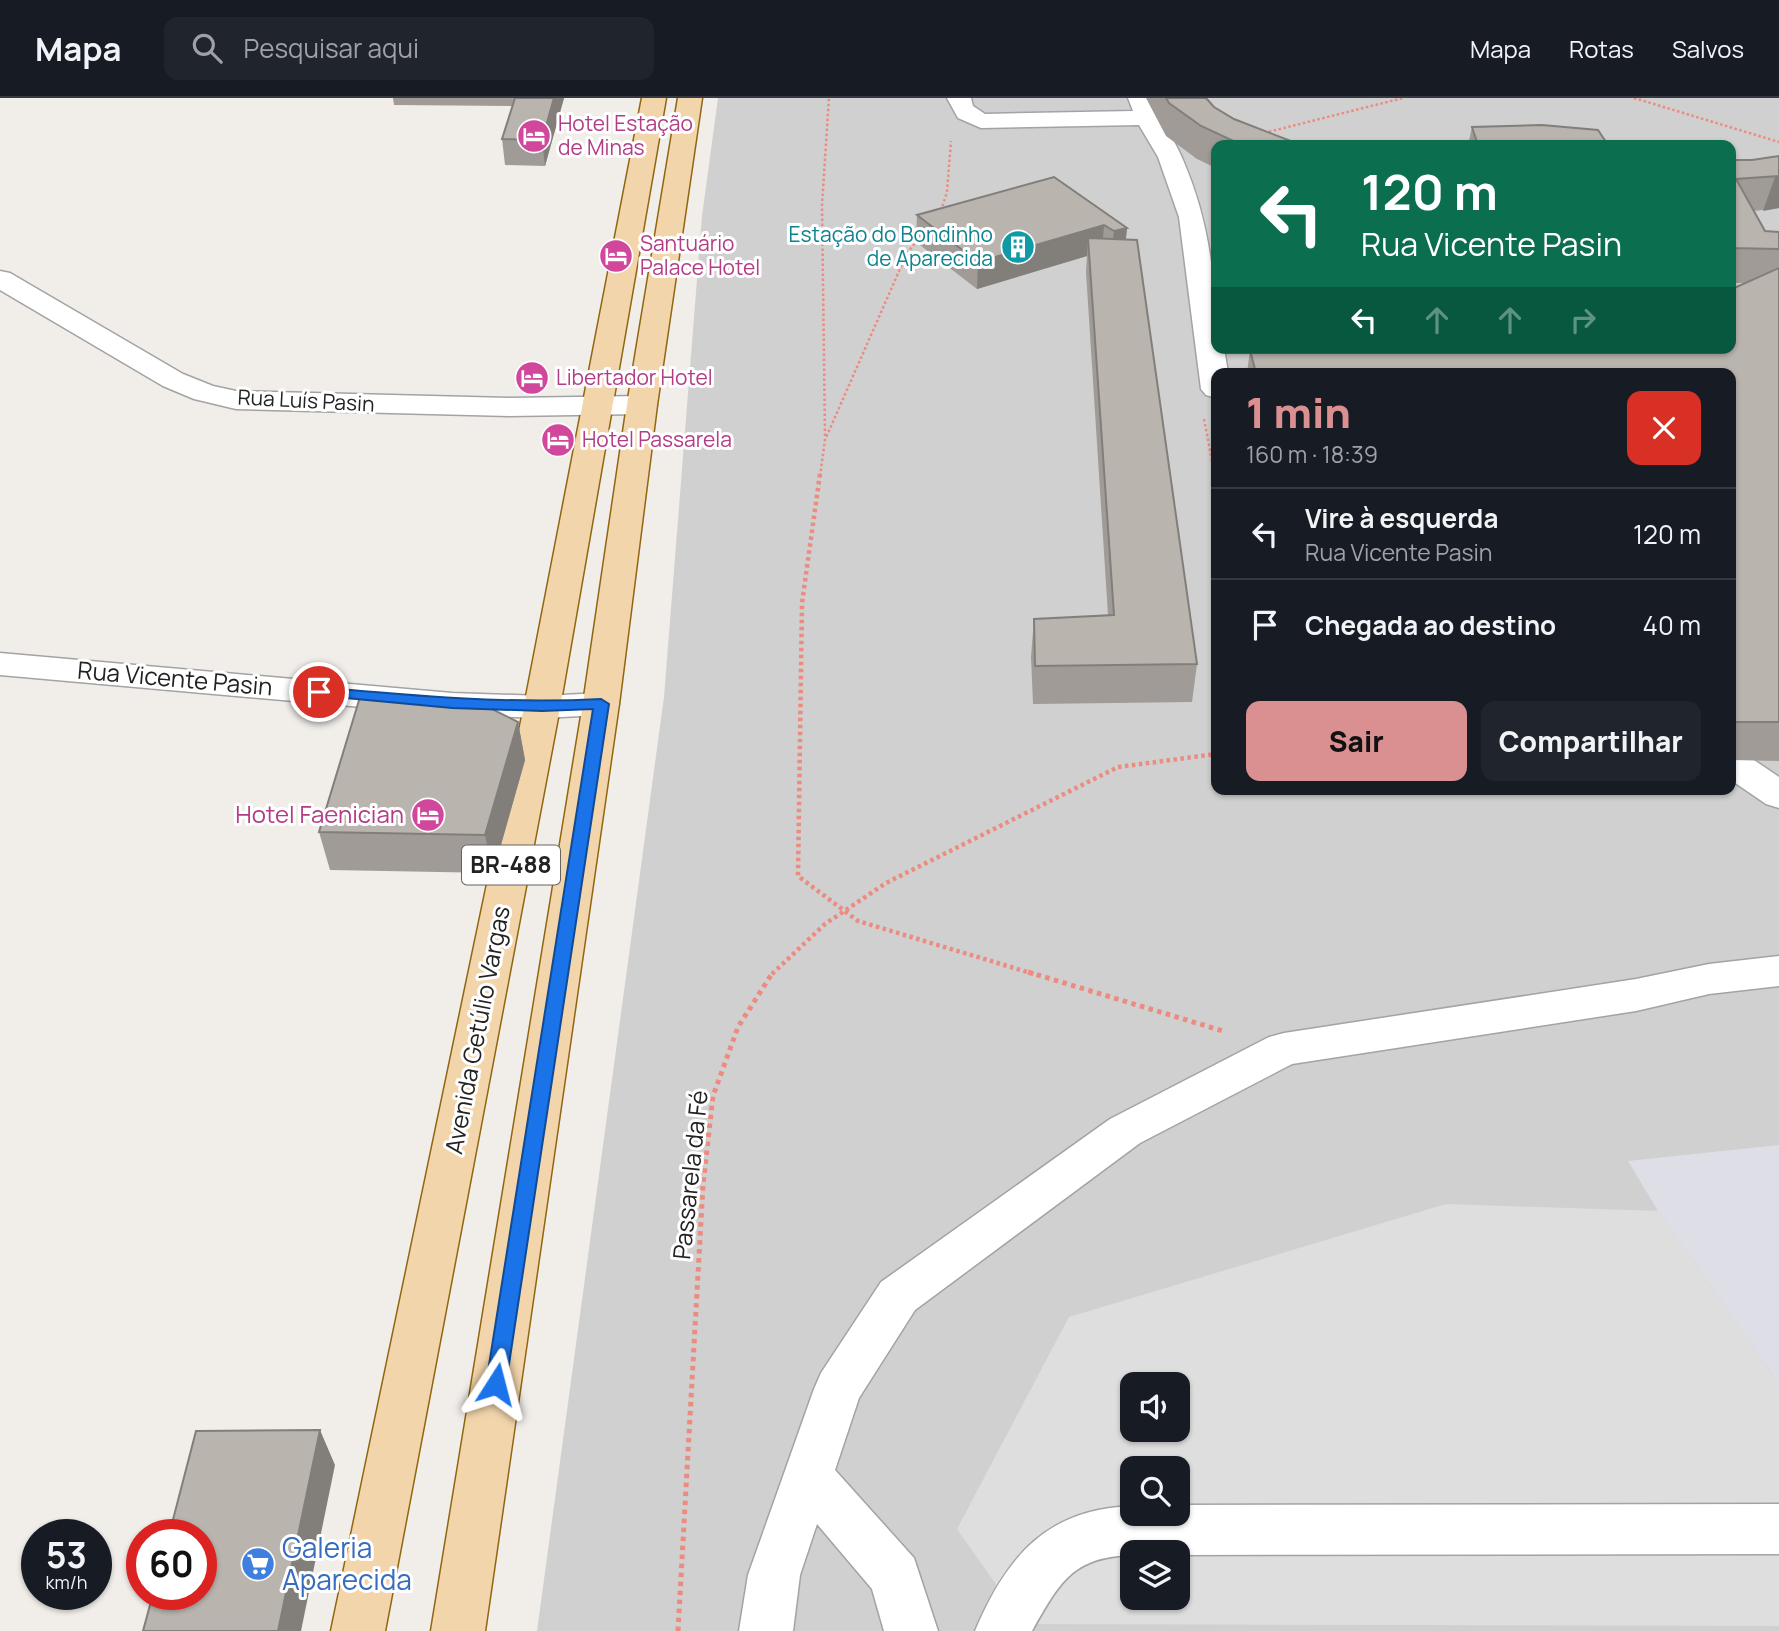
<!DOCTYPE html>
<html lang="pt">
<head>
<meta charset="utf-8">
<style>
	body { margin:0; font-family:Manrope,sans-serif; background:#20242c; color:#f1f3f6; height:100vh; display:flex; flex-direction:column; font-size:26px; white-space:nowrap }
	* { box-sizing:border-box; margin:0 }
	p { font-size:23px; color:#9ea1a6 }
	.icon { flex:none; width:38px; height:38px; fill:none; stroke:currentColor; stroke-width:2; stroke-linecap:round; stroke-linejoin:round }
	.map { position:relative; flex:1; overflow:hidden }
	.panel { position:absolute; left:1211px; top:270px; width:525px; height:427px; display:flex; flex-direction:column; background:#171b24; border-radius:14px; box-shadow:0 2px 5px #0004 }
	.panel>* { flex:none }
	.top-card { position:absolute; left:1211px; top:42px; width:525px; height:214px; border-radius:14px; box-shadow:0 2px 5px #0004; background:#0b6e4f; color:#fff; overflow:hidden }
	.fabs { position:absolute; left:1120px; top:1274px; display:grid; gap:14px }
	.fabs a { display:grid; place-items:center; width:70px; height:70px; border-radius:14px; background:#171b24; box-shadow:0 2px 5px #0004; font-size:35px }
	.speed { position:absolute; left:21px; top:1421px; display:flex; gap:14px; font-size:35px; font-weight:700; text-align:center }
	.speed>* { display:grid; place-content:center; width:91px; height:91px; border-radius:50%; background:#171b24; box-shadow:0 2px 5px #0004; line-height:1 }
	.speed small { font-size:18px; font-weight:400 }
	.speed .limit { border:10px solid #d22; background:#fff; color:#111 }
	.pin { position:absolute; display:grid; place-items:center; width:60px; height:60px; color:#fff; margin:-30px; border:4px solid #fff; border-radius:50%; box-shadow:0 2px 7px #0007 }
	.me { position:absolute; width:77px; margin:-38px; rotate:9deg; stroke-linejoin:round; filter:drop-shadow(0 0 5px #0008) }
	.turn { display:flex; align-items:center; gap:24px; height:147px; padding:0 35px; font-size:32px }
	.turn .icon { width:91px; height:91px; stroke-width:2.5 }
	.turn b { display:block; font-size:49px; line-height:60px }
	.lanes { display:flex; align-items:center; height:66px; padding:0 35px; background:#0003; justify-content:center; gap:35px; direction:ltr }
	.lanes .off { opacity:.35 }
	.round { display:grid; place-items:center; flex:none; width:74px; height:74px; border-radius:14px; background:#20242c }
	.overview { display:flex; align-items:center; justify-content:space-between; height:119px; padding:0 35px }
	h1 { font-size:42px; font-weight:800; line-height:52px; color:#da9091 }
	.cta { display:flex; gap:14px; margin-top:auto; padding:14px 35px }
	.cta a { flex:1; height:80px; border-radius:14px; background:#da9091; color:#111; font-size:28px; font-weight:800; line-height:80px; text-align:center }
	.cta a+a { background:#20242c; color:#f1f3f6 }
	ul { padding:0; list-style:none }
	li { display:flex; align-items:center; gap:21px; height:91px; padding:0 35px; border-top:2px solid #363941 }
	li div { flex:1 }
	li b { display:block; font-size:26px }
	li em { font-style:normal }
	header { display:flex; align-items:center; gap:42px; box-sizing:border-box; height:98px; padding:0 35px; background:#171b24; border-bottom:2px solid #363941 }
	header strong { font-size:33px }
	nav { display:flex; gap:38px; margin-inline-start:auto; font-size:24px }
	.search { width:490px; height:63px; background:#20242c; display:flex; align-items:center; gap:18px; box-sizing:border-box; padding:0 24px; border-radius:14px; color:#9ea1a6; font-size:26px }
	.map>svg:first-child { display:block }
	.religious { fill:#d0d0d0; fill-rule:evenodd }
	.parking { fill:#dedede; fill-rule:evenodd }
	.plaza { fill:#dedee7 }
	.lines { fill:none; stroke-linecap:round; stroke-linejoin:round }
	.minor-casing { stroke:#a3a3a3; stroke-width:3 }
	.major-casing { stroke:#906610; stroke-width:3 }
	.path-far2 { stroke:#ec8b7f; stroke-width:2.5; stroke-dasharray:2.5 2.5; stroke-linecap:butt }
	.path-far1 { stroke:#ec8b7f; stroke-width:4.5; stroke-dasharray:3.5 3.5; stroke-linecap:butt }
	.path { stroke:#ec8b7f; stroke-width:5; stroke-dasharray:4.5 4.5; stroke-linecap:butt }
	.minor { fill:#fff; fill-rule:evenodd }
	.major { fill:#f3d5ac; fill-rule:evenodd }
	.path-bridge-far1 { stroke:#ec8b7f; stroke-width:4.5; stroke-dasharray:3.5 3.5; stroke-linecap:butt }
	.path-bridge { stroke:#ec8b7f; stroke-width:5; stroke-dasharray:4.5 4.5; stroke-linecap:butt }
	.wall { fill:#a09b96 }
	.shaded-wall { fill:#827e7a }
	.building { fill:#bab4af; stroke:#827e7a; stroke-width:2 }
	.route { fill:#1a73e8; stroke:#114b97; stroke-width:2 }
	.labels { text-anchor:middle; stroke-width:6; stroke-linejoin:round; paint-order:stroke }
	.far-hotel-label { font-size:21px; fill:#b23c85; stroke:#fff; text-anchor:start }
	.far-culture-label { font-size:21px; fill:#0d838f; stroke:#fff; text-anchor:end }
	.far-street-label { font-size:21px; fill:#222; stroke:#fff }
	.shield { fill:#fff; stroke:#646464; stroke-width:2 }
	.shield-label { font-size:23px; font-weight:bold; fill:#222 }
	.street-label { font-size:24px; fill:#222; stroke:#fff }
	.hotel-label { font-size:24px; fill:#b23c85; stroke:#fff; text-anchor:end }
	.near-shop-label { font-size:28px; fill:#366cbe; stroke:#fff; text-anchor:start }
</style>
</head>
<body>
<header>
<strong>Mapa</strong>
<div class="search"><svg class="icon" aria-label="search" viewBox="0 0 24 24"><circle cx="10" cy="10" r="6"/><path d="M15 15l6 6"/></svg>Pesquisar aqui</div>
<nav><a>Mapa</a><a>Rotas</a><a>Salvos</a></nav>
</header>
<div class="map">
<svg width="1779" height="1533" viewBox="0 0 1779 1533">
	<rect width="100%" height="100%" fill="#f1eeea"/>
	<path class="religious" d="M718,0h1061v1533h-1242l127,-934 38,-481zM1216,47h515v203h-515zM1216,275h515v416h-515zM1132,1286h46v46h-46zM1132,1370h46v46h-46zM1132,1454h46v46h-46z"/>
	<path class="parking" d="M1446,1106l212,7 121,173v242l-755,-2 -67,-95 112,-212zM1132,1286h46v46h-46zM1132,1370h46v46h-46zM1132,1454h46v46h-46z"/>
	<path class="plaza" d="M1779,1047v239l-121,-173 -30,-50z"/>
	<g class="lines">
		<g class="minor-casing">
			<path id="minor" d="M947,0h24l2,8 12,8 148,-3 -5,-13h24c8,22 22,40 31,62 27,63 33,121 33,188h8l4,25h-12v25l-10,-3 -5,-6 -22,-172 -21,-60 -19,-32 -158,3 -23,-10z
				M0,173l10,2 173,101 30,12 23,5 273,7 133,-2 10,3 5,6 -5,6 -10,3 -133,2 -273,-7 -42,-10 -31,-13 -163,-96z
				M0,555l452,40 90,3 59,-3 12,3 6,8 -6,8 -12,3 -59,3 -90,-3 -452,-40z
				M1738,657l13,3 28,19v31l-13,-4 -35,-24v-23z
				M1779,858v30l-70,8 -73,17 -344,53 -152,79 -225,167 -56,88 -24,72 79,88 24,73h-54l-12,-42 -55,-65 -17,51 -7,56h-54l9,-56 66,-186 7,-16 60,-91 229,-163 159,-82 15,-4 352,-54 73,-15z
				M1779,1406v50l-601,1v-3h-46v3c-60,2 -72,27 -100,76h-57c32,-75 72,-122 157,-125v8h46v-9z"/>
		</g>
		<g class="major-casing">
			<path id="major" d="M642,0h24l-106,609 -175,924h-54l193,-924z
				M678,0h24l-45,307 -38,299 -134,927h-54l152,-927 44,-299z"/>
		</g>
		<path class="path-far2" d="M1634,0l145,44
			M1264,35l139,-35
			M941,113l6,-19 4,-51
			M1204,321l11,57
			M825,338l-3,-231 7,-107
			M820,378l5,-36 82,-187 13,-16"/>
		<path class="path-far1" d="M820,376l-18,129 -4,273 60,45 176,53
			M1214,376l2,10
			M1118,669l98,-13"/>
		<path class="path" d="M1028,874l195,59"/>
		<use href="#minor" class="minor"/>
		<use href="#major" class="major"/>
		<path class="path-bridge-far1" d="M772,876l53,-50 61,-41 232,-116"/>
		<path class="path-bridge" d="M678,1533l25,-446 10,-89 25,-69 35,-55"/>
	</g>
	<path class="wall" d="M393,0h171l-19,68 -40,-1 -3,-26 11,-33 -119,-1z
		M1146,0h60l8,9 20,12 67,26h-85v23l-19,-9 -31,-23z
		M1472,29l136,18h-140z
		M1779,58v52l-25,3 11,20 14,1v529l-48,-1v-387h-484l3,-23h11v-2h470l1,-59 14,-6h-15v-123h21z
		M1054,79l73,51 -1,11 71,425 -5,38 -159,2 -2,-47 3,-38 74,-4 -22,-343 1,-16 -110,33 -61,-47 1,-27z
		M518,624l7,38 -32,113 -163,-3 -11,-38z"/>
	<path class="shaded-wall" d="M554,0h10l-19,68 -3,-26z
		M1779,78v32l-16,3 12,-34z
		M1104,127l-2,27 -14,-14 -1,18 -110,33 1,-27z
		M1127,130l-3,26 -13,4 3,-27z
		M518,624l7,38 -32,113 -8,-38z
		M320,1332l15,35 -34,166h-23z"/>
	<path class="building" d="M515,0h39l-12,42 -40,-1z
		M1166,0h40l8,9 20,12 67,26h-59l-41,-19 -32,-23z
		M1542,27l56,5 10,15h-130l-6,-18z
		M1779,58v20l-43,3 29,52 14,1v17l-48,-1v-88h21z
		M1054,79l73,51 -13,3 -10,-6 -126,37 -61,-47z
		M1088,140l49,2 60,424 -162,2 -1,-47 80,-4z
		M1779,170v454h-48v-349h-475l-6,-23h23v-2h458v-60l1,1z
		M360,599l130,11 28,14 -33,113 -166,-3z
		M320,1332l-42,201h-135l10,-37h48v-59h-32l27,-104z"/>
	<path class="route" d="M319,589c95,9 188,17 282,12l8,5 -103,680 -3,6 -7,3 -7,-3 -3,-6 107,-675 -51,2 -90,-3 -138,-13 -2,-3z"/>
	<defs>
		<g id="hotel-disc" transform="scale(1.75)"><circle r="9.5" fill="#d1479c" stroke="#fff"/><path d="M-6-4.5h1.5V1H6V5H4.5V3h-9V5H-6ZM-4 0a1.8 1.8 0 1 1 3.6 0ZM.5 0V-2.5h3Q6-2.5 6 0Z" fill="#fff"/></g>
		<g id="building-disc" transform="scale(1.75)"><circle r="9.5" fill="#0f9aa8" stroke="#fff"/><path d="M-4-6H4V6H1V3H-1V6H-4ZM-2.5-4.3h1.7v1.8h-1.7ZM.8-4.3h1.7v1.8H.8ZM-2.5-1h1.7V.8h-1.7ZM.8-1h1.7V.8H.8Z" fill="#fff"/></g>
		<g id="supermarket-disc" transform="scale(1.75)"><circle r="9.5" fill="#3f7fe0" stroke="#fff"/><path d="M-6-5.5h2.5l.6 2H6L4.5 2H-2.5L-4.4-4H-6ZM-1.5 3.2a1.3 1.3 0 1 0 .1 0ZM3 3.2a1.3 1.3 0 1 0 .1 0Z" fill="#fff"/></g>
	</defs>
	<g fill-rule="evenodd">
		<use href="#hotel-disc" x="534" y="38"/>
		<use href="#building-disc" x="1018" y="149"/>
		<use href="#hotel-disc" x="616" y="158"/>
		<use href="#hotel-disc" x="532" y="280"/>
		<use href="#hotel-disc" x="558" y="342"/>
		<use href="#hotel-disc" x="428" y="717"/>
		<use href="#supermarket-disc" x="258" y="1466"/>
	</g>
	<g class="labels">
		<g class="far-hotel-label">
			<text x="558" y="33">Hotel Estação<tspan x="558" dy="24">de Minas</tspan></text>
			<text x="640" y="153">Santuário<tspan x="640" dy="24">Palace Hotel</tspan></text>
			<text x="556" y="287">Libertador Hotel</text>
			<text x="582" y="349">Hotel Passarela</text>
		</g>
		<g class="far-culture-label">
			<text x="993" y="144">Estação do Bondinho<tspan x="993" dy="24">de Aparecida</tspan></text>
		</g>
		<g class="far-street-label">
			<text transform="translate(306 303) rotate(3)" y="7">Rua Luís Pasin</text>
		</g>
		<rect class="shield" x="462" y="747.5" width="98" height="39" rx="5"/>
		<g class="shield-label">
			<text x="511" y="775">BR-488</text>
		</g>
		<g class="street-label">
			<text transform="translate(175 581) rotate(5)" y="8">Rua Vicente Pasin</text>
			<text transform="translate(478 932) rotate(-79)" y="8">Avenida Getúlio Vargas</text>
			<text transform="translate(691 1077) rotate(-84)" y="8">Passarela da Fé</text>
		</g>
		<g class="hotel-label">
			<text x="404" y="725">Hotel Faenician</text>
		</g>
		<g class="near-shop-label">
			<text x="282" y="1460">Galeria<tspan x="282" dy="32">Aparecida</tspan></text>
		</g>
	</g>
</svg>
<div class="fabs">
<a><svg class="icon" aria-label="sound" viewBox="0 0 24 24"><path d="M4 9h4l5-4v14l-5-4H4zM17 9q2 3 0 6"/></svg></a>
<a><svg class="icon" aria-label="search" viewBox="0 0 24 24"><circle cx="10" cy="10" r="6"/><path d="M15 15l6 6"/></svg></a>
<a><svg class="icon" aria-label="layers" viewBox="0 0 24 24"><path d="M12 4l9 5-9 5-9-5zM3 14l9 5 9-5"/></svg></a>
</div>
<div class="speed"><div>53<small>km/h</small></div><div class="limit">60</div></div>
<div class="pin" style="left:319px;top:594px;background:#d93025"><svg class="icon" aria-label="arrive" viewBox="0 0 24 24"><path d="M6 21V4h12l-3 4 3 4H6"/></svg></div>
<svg class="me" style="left:496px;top:1286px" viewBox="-20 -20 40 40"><path d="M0-17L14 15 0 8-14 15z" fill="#1a73e8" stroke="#fff" stroke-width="4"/></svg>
<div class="top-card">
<div class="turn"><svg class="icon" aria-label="left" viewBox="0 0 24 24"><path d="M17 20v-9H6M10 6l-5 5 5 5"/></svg><div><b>120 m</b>Rua Vicente Pasin</div></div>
<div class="lanes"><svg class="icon" aria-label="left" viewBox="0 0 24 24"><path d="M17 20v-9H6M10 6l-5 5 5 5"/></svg><svg class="icon off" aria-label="ahead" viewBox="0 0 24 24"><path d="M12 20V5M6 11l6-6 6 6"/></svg><svg class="icon off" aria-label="ahead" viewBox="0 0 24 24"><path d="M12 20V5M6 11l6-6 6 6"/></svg><svg class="icon off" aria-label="right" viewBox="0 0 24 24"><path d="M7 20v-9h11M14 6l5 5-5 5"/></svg></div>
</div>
<section class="panel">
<div class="overview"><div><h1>1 min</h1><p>160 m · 18:39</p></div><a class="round" style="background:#d93025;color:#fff"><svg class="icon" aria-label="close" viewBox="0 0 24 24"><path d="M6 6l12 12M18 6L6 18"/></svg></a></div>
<ul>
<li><svg class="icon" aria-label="left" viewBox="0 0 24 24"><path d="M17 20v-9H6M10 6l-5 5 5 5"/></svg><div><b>Vire à esquerda</b><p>Rua Vicente Pasin</p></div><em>120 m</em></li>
<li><svg class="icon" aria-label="arrive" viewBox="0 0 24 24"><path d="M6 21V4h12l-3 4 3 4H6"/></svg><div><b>Chegada ao destino</b></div><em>40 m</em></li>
</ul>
<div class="cta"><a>Sair</a><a>Compartilhar</a></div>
</section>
</div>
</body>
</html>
